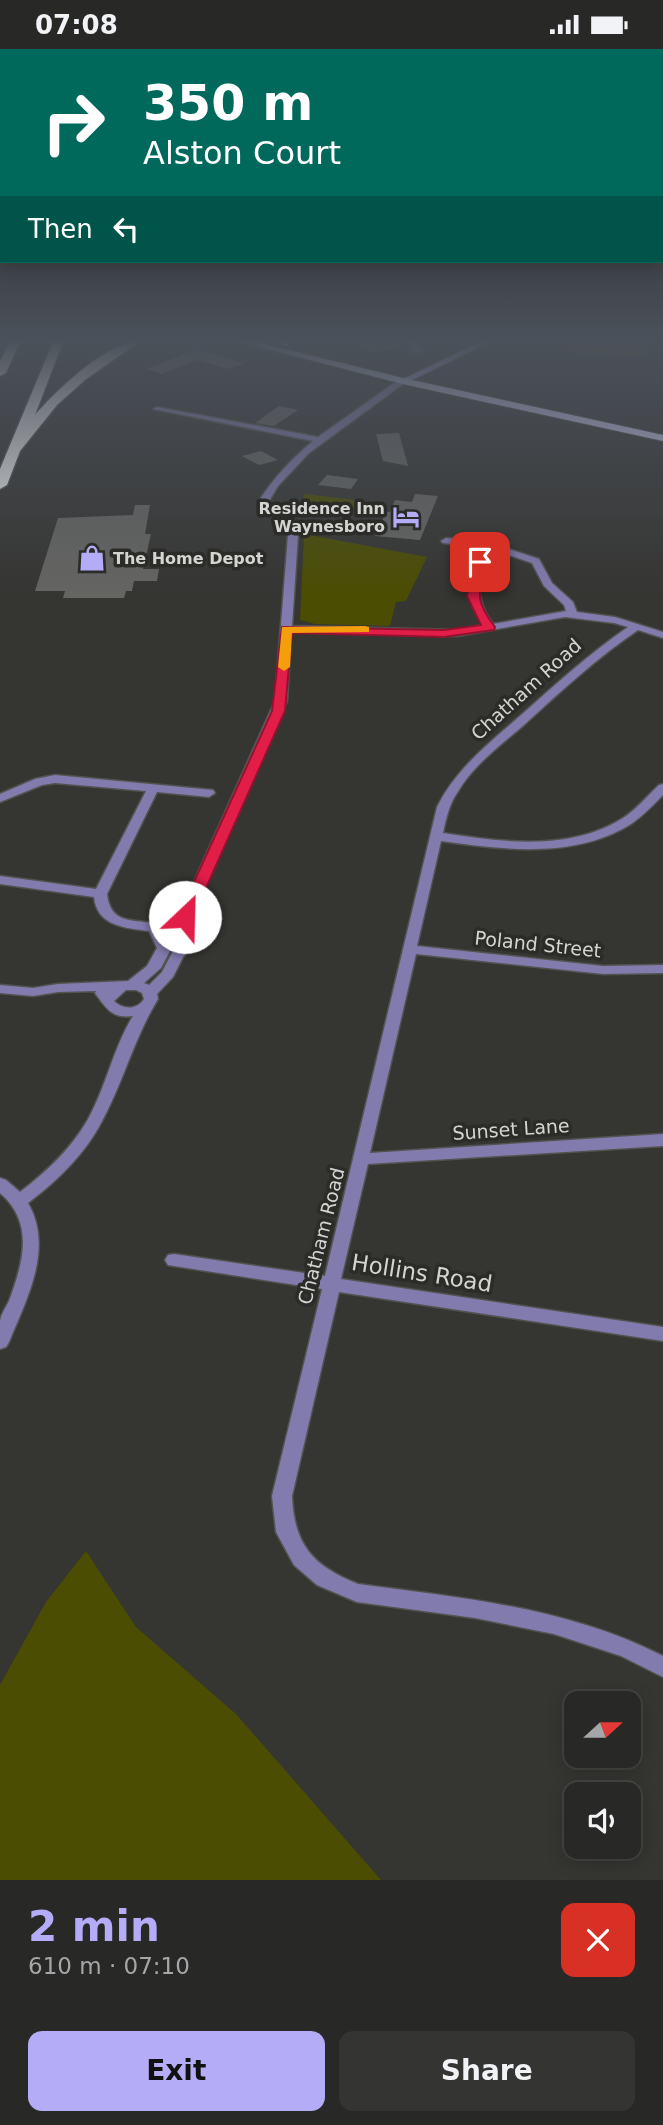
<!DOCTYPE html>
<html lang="en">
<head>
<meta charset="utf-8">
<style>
	body { margin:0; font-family:"DejaVu Sans",sans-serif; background:#343432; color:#f1f3f6; height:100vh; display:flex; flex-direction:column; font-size:26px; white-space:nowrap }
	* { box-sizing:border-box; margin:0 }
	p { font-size:23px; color:#a5a6a7 }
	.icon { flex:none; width:38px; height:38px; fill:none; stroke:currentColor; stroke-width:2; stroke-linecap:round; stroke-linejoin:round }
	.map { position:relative; height:1831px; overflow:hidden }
	.drawer { display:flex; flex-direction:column; background:#282826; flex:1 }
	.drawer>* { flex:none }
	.guide { position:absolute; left:0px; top:0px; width:663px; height:214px; box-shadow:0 4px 18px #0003,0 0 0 2px #444443; background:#00695c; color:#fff; overflow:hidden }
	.needle { width:46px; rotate:69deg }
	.buttons { position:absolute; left:564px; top:1642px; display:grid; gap:14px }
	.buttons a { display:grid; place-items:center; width:77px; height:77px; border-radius:14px; background:#282826; box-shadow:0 4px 18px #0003,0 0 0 2px #444443; font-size:35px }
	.pin { position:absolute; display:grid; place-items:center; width:60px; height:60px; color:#fff; margin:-30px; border-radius:14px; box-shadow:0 4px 10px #0006 }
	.me { position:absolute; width:77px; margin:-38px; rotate:24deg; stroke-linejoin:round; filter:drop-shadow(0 0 5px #0008) }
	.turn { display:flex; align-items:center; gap:24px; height:147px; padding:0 28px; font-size:32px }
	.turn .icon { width:91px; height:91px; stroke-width:2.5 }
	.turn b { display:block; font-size:49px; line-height:60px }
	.then { display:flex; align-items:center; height:66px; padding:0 28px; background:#0003; gap:14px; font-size:26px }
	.round { display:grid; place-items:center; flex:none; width:74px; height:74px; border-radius:14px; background:#343432 }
	.summary { display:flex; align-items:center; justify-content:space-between; height:119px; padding:0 28px }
	h1 { font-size:42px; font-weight:800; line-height:52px; color:#b5acf8 }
	.primary-button { display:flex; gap:14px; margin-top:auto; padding:14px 28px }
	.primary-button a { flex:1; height:80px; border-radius:14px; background:#b5acf8; color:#111; font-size:28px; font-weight:800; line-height:80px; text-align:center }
	.primary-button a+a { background:#343432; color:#f1f3f6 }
	.status { display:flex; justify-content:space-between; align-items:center; height:49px; padding:0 35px; background:#282826; direction:ltr }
	.status svg { height:19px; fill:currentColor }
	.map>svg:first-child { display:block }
	.green { fill:#4b4d02 }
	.building { fill:#656562 }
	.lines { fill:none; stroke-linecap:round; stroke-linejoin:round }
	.street-casing { stroke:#52524f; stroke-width:3 }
	.secondary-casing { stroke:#52524f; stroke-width:3 }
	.primary-casing { stroke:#52524f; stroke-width:2 }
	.highway-casing { stroke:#52524f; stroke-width:3 }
	.street { fill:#817bae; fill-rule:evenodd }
	.secondary { fill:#aca2f3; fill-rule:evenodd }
	.primary { fill:#cfcbf5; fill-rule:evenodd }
	.highway { fill:#efefef; fill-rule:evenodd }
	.route { fill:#e11d48; stroke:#92132f; stroke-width:2 }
	.slow { fill:#f59e0b }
	.labels { text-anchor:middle; stroke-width:7; stroke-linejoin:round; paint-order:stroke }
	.far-poi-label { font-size:16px; font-weight:bold; fill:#d4d4d2; stroke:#2b2b28; text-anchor:end }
	.street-label { font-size:19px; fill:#d4d4d2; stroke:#2b2b28 }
	.near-street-label { font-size:23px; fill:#d4d4d2; stroke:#2b2b28 }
</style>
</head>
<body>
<div class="status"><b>07:08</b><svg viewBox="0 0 49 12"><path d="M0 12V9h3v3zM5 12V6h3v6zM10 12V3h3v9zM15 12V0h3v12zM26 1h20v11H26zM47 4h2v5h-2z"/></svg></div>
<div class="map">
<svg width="663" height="1831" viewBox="0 0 663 1831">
	<rect width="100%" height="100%" fill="#353532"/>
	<path class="green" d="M575,293l10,3 -1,4 12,-1 14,-6h29l7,9 -4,4 -76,-3 -4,-3z
		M305,445l51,6v8l-12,5 -30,4 -13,-9 5,-2 -4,-4z
		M310,486l117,22 -21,44 -10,1 -6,24 -75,-2 -15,-4 4,-84z
		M86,1502l50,76 100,87 145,166h-381v-195l46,-83z"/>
	<path class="building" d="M359,293h39l1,6 -27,4z
		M196,301l48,13 -15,6 -32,-9 -35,14 -16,-5z
		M279,357l19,4 -24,16 -19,-3z
		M399,384l9,33 -25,-5 -7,-27z
		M261,402l17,9 -19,5 -17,-9z
		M327,426l31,4 -7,10 -33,-4z
		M415,445l23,2 -18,44 -45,-4 11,-24h4l5,-12 17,2z
		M135,456h15l-5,29h6l-8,35h16l-2,12h-23l-2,10h-6l-2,7h-61l2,-7h-30l23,-73 75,-3z"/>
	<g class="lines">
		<g class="street-casing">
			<path id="street" d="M407,293h8l8,9 -7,2z
				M400,330l7,2 -98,72 -31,33 -9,15c6,14 22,20 29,34l-6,91 165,4 26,-5c-18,-24 -19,-55 3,-77l-43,-5 -2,-2 5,-3 38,3 55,18 13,24 21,19 4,10 38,5 48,15v6l-25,-8c-41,28 -77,61 -113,94 -24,21 -52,41 -68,69 -8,12 -11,26 -14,40 59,9 126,19 180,-15 13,-8 24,-22 36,-33l4,-1v11c-10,10 -20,21 -32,29 -56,35 -127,26 -190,17l-24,105 186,20 60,-1v8l-60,1 -187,-20 -46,199 293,-19v12l-295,18 -27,115 322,48v14l-324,-49 -47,204c2,49 21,70 66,88 104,14 209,23 305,72v21l-42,-21 -67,-22 -79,-16 -118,-16 -40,-17 -23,-20 -18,-33 -4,-36 50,-207 -148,-23 -6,-1 -3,-5 3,-5 6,-1 151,22 112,-469c19,-38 51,-63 83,-91 35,-31 69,-62 108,-89l-14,-4 -49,-6 -108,19 -166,-4 -4,69 -94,214 10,4 7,11 -9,13 -10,5 -8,9 -10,20 -16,17 1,5c-24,39 -35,84 -57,124 -17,32 -44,58 -73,80 26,45 -1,95 -19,139l-3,5 -6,2c0,-9 0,-19 0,-28 1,-7 6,-14 9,-20 14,-38 26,-78 -9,-108v-15l6,2 14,12c26,-20 50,-42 67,-71 19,-33 26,-73 46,-105 -21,3 -27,-8 -38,-23l1,-2 -38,1 -25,4 -33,-3v-8l33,3 25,-4 70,-3 19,-15 10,-18 -8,-17c-24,-3 -52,-5 -55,-34l-94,-13v-8l96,13 50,-98 -91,-8 -13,2 -42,17v-8l35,-15 20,-4 158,15 2,3 -6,4 -52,-5 -50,102c3,28 22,26 46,29l9,-6 18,-4 95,-212 13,-166c-7,-14 -22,-19 -29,-34 15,-24 33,-42 54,-60l-160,-32 4,-2 161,30zM494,501l38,13 12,23 20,19 2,6 -73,13c-18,-23 -19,-52 1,-74zM174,873l16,1 6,7c-6,13 -18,13 -30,9l-4,-6 2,-6zM171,900h3l-12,23 -13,13 -5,-2 17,-15zM126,941h10l6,3 2,6c-7,11 -21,11 -30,2z"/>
		</g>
		<g class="secondary-casing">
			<path id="secondary" d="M480,293h10l-84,41 -7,-2z"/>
		</g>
		<g class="primary-casing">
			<path id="primary" d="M240,293h16l147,36 260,57v6l-260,-57z"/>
		</g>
		<g class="highway-casing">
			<path id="highway" d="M10,293h10l-14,31 -6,3v-15z
				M53,293h10l-28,73c22,-25 71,-73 104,-73l-54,38 -28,25 -37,46 -13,34 -7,4v-20z
				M276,293h14l1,1 -6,3z"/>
		</g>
		<use href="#street" class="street"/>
		<use href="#secondary" class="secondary"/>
		<use href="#primary" class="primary"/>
		<use href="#highway" class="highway"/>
	</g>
	<linearGradient id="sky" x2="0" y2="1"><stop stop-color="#1d1d1c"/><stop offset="0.53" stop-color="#4b515a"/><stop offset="1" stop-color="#4b515a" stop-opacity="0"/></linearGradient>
	<rect width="663" height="549" fill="url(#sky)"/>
	<path class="route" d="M480,510l5,3c-6,31 -11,38 10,65l-1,3 -50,7 -152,-4 -7,78 -92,206 -2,4h-11l-2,-4 94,-206 10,-84 162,3 37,-5 -14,-29 7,-34z"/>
	<path class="slow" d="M365,577l4,1v5l-77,1 -2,34 -6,4 -6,-4 4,-40z"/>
	<defs>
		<g id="hotel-bare" transform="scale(2.1)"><path d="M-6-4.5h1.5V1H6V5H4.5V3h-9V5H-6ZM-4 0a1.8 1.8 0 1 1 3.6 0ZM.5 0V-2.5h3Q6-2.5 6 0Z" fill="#b5acf8" stroke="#2b2b28" stroke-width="2.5" paint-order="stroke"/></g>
		<g id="shop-bare" transform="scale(2.1)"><path d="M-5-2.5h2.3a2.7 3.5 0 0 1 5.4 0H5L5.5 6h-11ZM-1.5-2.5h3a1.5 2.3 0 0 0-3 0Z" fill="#b5acf8" stroke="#2b2b28" stroke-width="2.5" paint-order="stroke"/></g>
	</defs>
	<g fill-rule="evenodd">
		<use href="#hotel-bare" x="406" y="468"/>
		<use href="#shop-bare" x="92" y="509"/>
	</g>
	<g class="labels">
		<g class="far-poi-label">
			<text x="385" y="465">Residence Inn<tspan x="385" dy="18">Waynesboro</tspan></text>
			<text x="113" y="515" text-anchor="start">The Home Depot</text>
		</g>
		<g class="street-label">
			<text transform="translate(526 640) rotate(-42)" y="7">Chatham Road</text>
			<text transform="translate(538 895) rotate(6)" y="7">Poland Street</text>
			<text transform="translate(511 1080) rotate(-4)" y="7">Sunset Lane</text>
			<text transform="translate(321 1187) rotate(-76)" y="7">Chatham Road</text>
		</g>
		<g class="near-street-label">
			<text transform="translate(422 1224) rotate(9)" y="8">Hollins Road</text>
		</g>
	</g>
</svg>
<div class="buttons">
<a><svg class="needle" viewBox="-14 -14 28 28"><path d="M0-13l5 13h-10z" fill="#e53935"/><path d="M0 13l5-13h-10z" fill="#a5a6a7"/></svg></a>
<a><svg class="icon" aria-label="sound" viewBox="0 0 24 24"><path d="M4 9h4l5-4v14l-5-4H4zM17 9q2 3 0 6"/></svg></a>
</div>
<div class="pin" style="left:480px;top:513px;background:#d93025"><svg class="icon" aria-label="arrive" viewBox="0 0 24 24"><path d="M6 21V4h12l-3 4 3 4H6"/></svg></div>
<svg class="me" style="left:185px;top:868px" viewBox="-20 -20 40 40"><circle r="19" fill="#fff"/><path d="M0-13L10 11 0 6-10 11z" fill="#e11d48"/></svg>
<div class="guide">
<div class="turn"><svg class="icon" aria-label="right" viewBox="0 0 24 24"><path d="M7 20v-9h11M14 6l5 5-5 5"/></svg><div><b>350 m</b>Alston Court</div></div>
<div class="then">Then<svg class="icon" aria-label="left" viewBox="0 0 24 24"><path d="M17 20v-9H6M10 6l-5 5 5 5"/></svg></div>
</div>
</div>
<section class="drawer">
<div class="summary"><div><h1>2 min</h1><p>610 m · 07:10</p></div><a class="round" style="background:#d93025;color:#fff"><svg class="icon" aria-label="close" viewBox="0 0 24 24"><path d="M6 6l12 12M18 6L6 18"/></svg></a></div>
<div class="primary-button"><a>Exit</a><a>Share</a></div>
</section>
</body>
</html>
